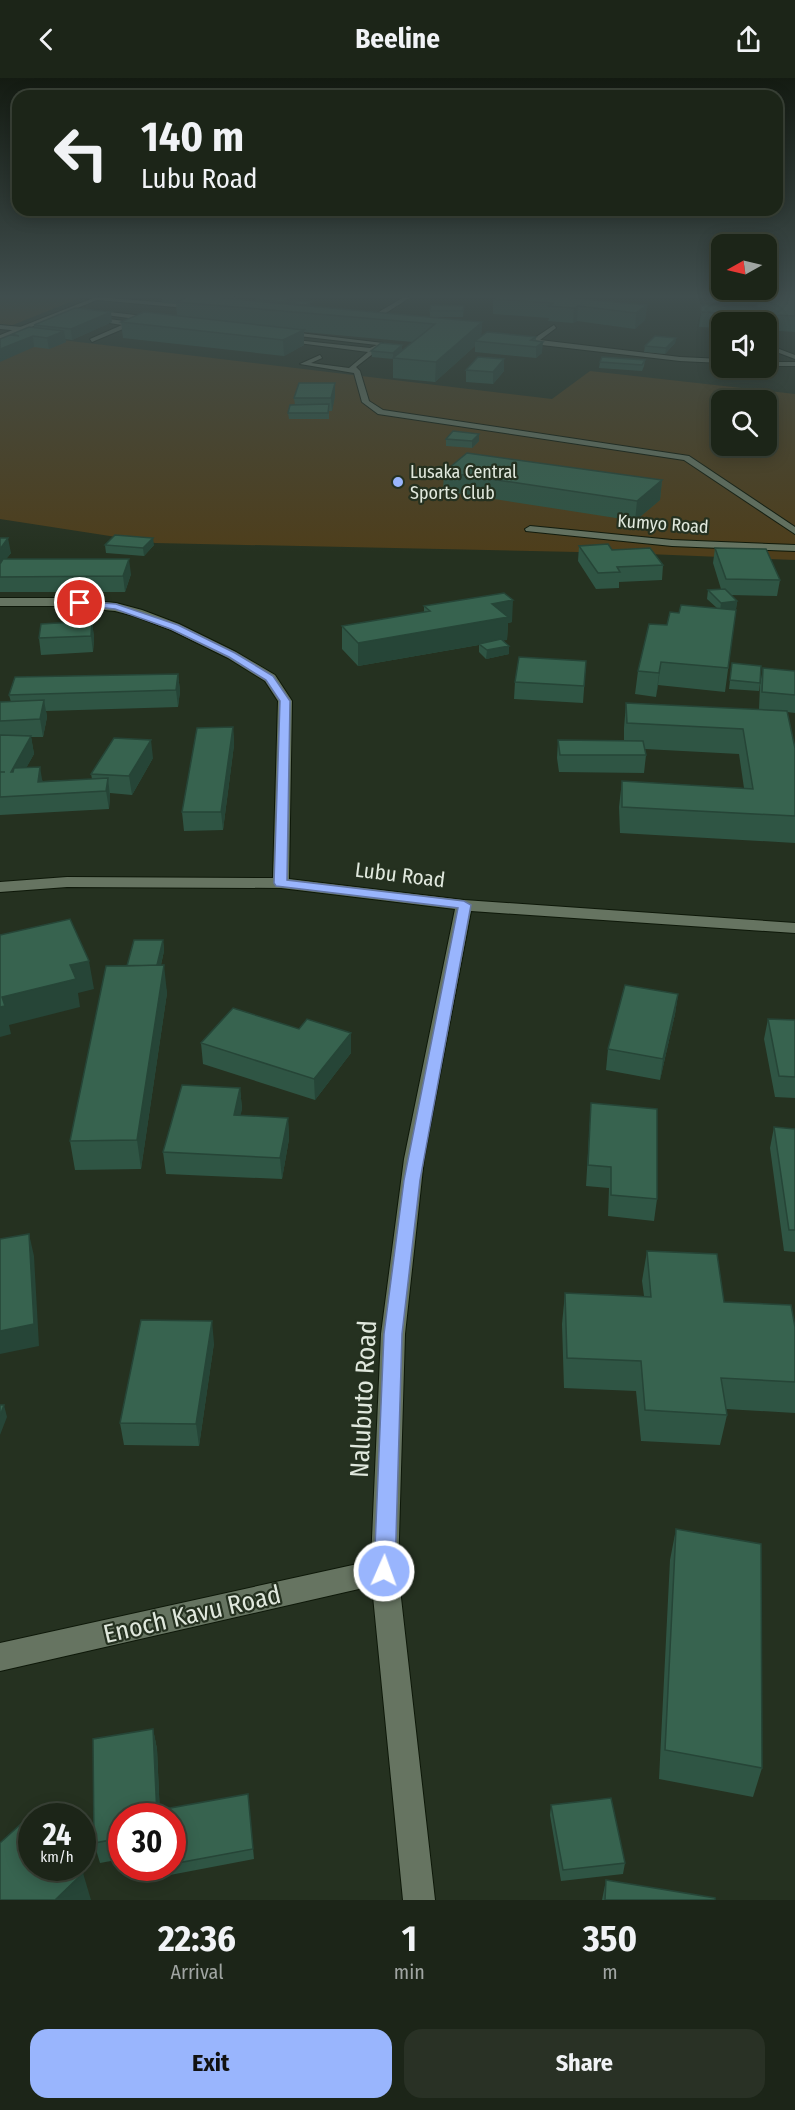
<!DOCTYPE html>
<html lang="en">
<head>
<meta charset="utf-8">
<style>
	body { margin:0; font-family:"Fira Sans Condensed",sans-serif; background:#293125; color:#f1f3f6; height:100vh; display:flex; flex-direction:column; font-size:22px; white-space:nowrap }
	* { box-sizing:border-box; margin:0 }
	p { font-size:20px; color:#a0a5a2 }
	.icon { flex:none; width:33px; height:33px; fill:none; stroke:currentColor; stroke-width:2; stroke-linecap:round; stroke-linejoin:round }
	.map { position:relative; height:1822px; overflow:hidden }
	.details { display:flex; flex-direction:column; background:#1c2518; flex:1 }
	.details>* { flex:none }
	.hud { position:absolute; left:12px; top:12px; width:771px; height:126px; border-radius:18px; box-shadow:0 3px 15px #0003,0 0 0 2px #3a4237; background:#1c2518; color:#f1f3f6; overflow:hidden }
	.needle { width:39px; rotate:262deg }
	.buttons { position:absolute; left:711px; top:156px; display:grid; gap:12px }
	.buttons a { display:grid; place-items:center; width:66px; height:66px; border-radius:12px; background:#1c2518; box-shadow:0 3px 15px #0003,0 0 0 2px #3a4237; font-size:30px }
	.speed { position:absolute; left:18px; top:1725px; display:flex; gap:12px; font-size:30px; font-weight:700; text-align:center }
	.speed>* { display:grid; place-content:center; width:78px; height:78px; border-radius:50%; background:#1c2518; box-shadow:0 3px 15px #0003,0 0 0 2px #3a4237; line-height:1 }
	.speed small { font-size:15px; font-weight:400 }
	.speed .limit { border:9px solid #d22; background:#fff; color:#111 }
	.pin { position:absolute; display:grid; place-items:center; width:51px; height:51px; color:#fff; margin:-26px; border:3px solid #fff; border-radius:50%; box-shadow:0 2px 6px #0007 }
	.me { position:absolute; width:66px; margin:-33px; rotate:2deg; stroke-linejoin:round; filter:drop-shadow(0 0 4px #0008) }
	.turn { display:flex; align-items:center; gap:21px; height:126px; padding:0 30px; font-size:27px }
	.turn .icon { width:78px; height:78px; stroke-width:2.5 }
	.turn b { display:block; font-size:42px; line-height:51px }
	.eta { display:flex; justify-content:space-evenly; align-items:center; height:102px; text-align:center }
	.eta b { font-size:36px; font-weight:700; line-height:42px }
	.action { display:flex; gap:12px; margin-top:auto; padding:12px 30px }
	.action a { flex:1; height:69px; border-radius:18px; background:#99b5fd; color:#111; font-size:24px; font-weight:700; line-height:69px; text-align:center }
	.action a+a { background:#293125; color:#f1f3f6 }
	header { display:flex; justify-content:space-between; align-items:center; height:78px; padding:0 30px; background:#1c2518; font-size:27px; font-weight:700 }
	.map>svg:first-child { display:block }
	.green { fill:#4e3e1b; fill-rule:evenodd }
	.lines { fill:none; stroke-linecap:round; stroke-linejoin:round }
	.service-casing { stroke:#0e1809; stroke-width:2 }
	.minor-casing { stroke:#0e1809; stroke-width:2 }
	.service { fill:#667461; fill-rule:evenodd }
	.minor { fill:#667461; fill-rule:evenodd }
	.wall { fill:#2f5544 }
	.shaded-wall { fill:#264537 }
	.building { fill:#37634f; stroke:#264537; stroke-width:1.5 }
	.route { fill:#99b5fd; stroke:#6376a4; stroke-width:1.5 }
	.poi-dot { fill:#99b5fd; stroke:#253120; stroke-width:2 }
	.labels { text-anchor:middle; stroke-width:4.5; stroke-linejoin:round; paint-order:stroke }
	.far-poi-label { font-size:18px; fill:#e0e8dd; stroke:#253120; text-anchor:start }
	.far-street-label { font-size:18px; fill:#e0e8dd; stroke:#253120 }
	.street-label { font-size:21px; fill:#e0e8dd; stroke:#253120 }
	.near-street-label { font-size:26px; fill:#e0e8dd; stroke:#253120 }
</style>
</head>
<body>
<header><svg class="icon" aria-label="back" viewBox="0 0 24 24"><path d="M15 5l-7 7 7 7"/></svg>Beeline<svg class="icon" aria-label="share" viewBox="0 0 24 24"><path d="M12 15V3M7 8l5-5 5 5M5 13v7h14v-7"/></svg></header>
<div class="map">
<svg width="795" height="1822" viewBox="0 0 795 1822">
	<rect width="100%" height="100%" fill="#253120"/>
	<path class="green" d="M0,219h83l-83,33z
		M29,258l523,63 38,-28 205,23v166l-172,-7 -468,-10 -155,-24v-171zM722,322h44v46h-44z"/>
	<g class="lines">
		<g class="service-casing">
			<path id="service" d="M96,219l101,8 3,2 -3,2 -99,-9z
				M92,232l60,7 3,2 -3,2 -62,-8z
				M93,239l47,6 3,2 -13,1 -38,16 -2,-3 32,-14 -31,-5z
				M0,247l22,2 3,2 -3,2 -22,-2z
				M554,247l2,3 -16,12 140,17 42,2v4l-42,-2 -147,-17 -14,-4 14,-1z
				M283,253l100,12 1,4 -10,4v2l-18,14 4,4 9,30 14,9 306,46 106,71v7l-111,-74 -306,-46 -16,-12 -8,-29 -54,-9 20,-9 2,3 -11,5 38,5 19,-16 -85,-11 3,-2 84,9 7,-3 -96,-11z
				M766,266l29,11v4l-29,-11z
				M766,284h29v4h-29z"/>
		</g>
		<g class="minor-casing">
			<path id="minor" d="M96,219h8l-104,43v-5z
				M231,219h8l-26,12 -6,-1z
				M404,219h7l-44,28 -7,-2z
				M530,448l142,14 123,5v6l-123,-5 -146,-15 -1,-2z
				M0,520h62l54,5 26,7 37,14 57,28 39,23 17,26 -3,178 175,21 331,23v10l-324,-22 -47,248 -19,175 -7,237 37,329h-32l-31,-314 -372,85v-28l371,-82 10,-227 23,-175 51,-250 -174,-21 -214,-1 -67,5v-10l67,-5 206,1 5,-177 -13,-20 -37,-23 -57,-28 -37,-14 -19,-5 -53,-5h-62z"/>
		</g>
		<use href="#service" class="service"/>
		<use href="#minor" class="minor"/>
	</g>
	<path class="wall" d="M162,219h55l38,4v-2l5,-2h48v2l-4,2 8,5 170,16 -1,14 55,1v4l6,12 -6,5 -61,-6v-6l-40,36 -42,-4v-19l-21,-2 -1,-6 31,-6v6l11,-9 -109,-10v13l-20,11 -161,-18 -2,-16 56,-6 -1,-12 -14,-1z
		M495,219h66l86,8 -2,15 -10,9 -58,-8 -4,2 -25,-2 1,-3 -56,-4v-15l2,-1z
		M707,219h88v35l-29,-2v-8h-44v6l-23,-1 3,-22 54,3v-4l-50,-2z
		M464,228l-1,11h-33v-6z
		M112,244l-40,18 -7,-1 1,3 -17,7 -15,-2 -22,-12v-1l22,-7v-2z
		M676,260l-1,5 -10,11 -21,-2 1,-6z
		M602,279l43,3 -1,6 -2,5 -43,-3 1,-6z
		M504,281v12l-11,13 -27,-2v-12z
		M335,318l-3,15h-3v8h-40l-1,-6 7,-8 -1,-7z
		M479,356v7l-7,7 -26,-2v-7z
		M444,394l218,8 -2,20 -25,21 -192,-30z
		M0,460l11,15 -5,6 125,15 -6,18h-125z
		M105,467h49l-10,11 -38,-3z
		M579,468l33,4 51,15 -1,15 -43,2v6l-23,1 -18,-28z
		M715,470l65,32 -3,16 -46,-1 6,6 -1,8 -4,1h4l-11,82 -67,-7 -2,12 -21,-3 3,-23 29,-46 50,-17 -10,-9 1,-9 13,-1 -8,-26z
		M424,528l88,16 -4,1 -1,17h-4l6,6v8l-23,5 -7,-7v-7l-121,21 -16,-17v-23l82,-14z
		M92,543l2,17 -1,14 -52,3 -2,-17z
		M586,583l-3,42 -69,-4 1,-17z
		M732,585l28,20 -1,8 -30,-2z
		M763,590l32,3v42l-8,-1 8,36v95l-175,-10 -1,-26 3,-26 122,7 -5,-34 -94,-5 1,6 -2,18 -85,-1 -2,-14 1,-18 66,1v-13l2,-25 145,8 -12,-2 1,-24z
		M178,596l2,17 -2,16 -132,4 1,6 -4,20h-12l3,17 -8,14 17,13 49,-2 -1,-5 62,-16 -21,37 -22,-2 -1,16 -109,6v-113h11l-2,-7z
		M233,649l1,18 -11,85 -39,1 -2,-19z
		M163,862l1,11 -3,14 6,28 -26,176 -66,1 -5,-29 57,-175z
		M678,916l-3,20 -15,66 -54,-10 2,-21z
		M768,941l27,1v78l-20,-1 -11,-58z
		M299,951l52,4v20l-36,47 -112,-36 -2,-21z
		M240,1010l2,21 -2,6 48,3 1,21 -7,40 -116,-5 -3,-22z
		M591,1025l66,96 -3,22 -46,-5 1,-28 -23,-2z
		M774,1049l21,2v123l-11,-1 -14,-103z
		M647,1173l77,51 71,25v86l-69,-4 1,6 -7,30 -79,-4 -5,-50 -72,-3 -2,-64 3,-31 79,3 -2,-15z
		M214,1265l-15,103 -75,-1 -4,-22z
		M676,1451l86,239 -9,29 -94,-18 11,-219z
		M153,1651l4,20 3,67h-38v43l-22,4 -6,-20z
		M248,1716l6,65 -84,16 -1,-7h3v-52z
		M551,1727l74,58 -2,11 -62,7 -11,-66z
		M606,1802l109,20h-113z"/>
	<path class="shaded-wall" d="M293,219h15v2l-25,12v-9z
		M647,227l-2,15 -10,9 1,-16z
		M578,228l-1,15 -4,2 1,-15z
		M111,234l1,10 -40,18 -1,-11z
		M482,244l-1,19h-6v5l-40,36 1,-20z
		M304,252v15l-20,11 -1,-16z
		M64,253l2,11 -17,7 -2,-11z
		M33,258l1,11 -34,15v-13z
		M676,260l-1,5 -10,11 1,-6z
		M543,264l-1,11 -6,5v-11z
		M402,267v6l-9,8v-6z
		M504,281v12l-11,13v-12z
		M335,305v13l-3,15 -1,-13z
		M479,356v7l-7,7v-7z
		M662,402l-2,20 -25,21 2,-20z
		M8,460l3,15 -11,14v-18z
		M153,460l1,7 -10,11 -1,-8z
		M129,481l2,15 -6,18 -2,-16z
		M513,522l-1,22 -4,1 -1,17 -149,26v-23l134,-39z
		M737,523l-1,8 -16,2 1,-8z
		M92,543l2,17 -1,14 -2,-16z
		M509,568v8l-23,5 1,-9z
		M661,584l-3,23 -2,12 3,-24z
		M178,596l2,17 -2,16 -2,-17z
		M44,622l3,17 -4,20 -3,-18z
		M233,649l1,18 -11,85 -2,-18z
		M31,658l3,18 -20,36 -3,-18z
		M151,662l2,18 -21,37 -3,-19z
		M40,689l3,18 -5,-3z
		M108,700l2,18 -1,13 -3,-18z
		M163,862l1,11 -7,30 -1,-10z
		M89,883l5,28 -16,4 2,14 -71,18 2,9 -11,3v-30l2,-10 68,-32z
		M164,887l3,28 -26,176 -4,-29z
		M678,916l-3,20 -15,66 3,-21z
		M351,955v20l-36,47 -1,-21z
		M240,1010l2,21 -6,27 -2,-21z
		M288,1040l1,21 -7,40 -2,-21z
		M29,1156l5,22 5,90 -39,8v-23z
		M212,1243l2,22 -15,103 -3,-22z
		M4,1327l3,12 -7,18v-19z
		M153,1651l4,20 3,67h-3z
		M83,1795l8,27h-36z"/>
	<path class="building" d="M188,219h24l270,25 -46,40 -43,-4 42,-34 -259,-22z
		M260,219h33l-10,5 -28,-3z
		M498,219h63l86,8 -11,8 -58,-7 -4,2 -25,-2 4,-3 -60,-4z
		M774,219h21v19l-94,-4 1,-7 55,3v-6h18z
		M299,223l13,1 -6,3 -14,-1z
		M431,227l33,1 -1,5h-33z
		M75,230l36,4 -40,17 -37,-4z
		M144,234l160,18 -21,10 -162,-18z
		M29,249l35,4 -17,7 -14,-2 -33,13v-10l10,-4 9,1 -7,-2z
		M487,254l49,5 -5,3 12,2 -7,5 -61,-6z
		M655,258l21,2 -10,10 -21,-2z
		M381,265l21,2 -9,8 -22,-2z
		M478,279l26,2 -11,13 -27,-2z
		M602,279l43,3 -3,5 -42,-3z
		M299,305h36l-4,15h-37z
		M329,326l-1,9h-40l2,-8z
		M453,353l26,3 -7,7 -26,-2z
		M467,375l195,27 -25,21 -193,-29z
		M115,457l38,3 -10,10 -38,-3z
		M0,460h8l-8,11z
		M608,466l4,6 38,-2 13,17 -46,2 3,5 -22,1 -19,-27z
		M715,470l51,1 14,31 -54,-1z
		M3,481h126l-6,17 -123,1v-13z
		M725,511l12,12 -16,2 -13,-13z
		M504,515l9,7 -21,4 16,13 -150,26 -16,-17 88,-15 -6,-5z
		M681,527l55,5 -8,58 -67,-6 -2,11 -21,-2 11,-47 18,1 3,-13 9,1z
		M92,543l-1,15 -52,2 2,-14z
		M501,561l8,7 -22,4 -8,-6z
		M519,579l67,4 -2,25 -69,-4z
		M732,585l29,3 -1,17 -30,-3z
		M763,590l32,3v24l-33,-3z
		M178,596l-2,16 -167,5 6,-18z
		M44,622l-4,19 -40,2v-19z
		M626,625l161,8 8,37v68l-173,-9v-26l131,8 -10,-60 -116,-6z
		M233,649l-12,85h-39l15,-84z
		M0,657l31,1 -20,36h2l1,-4 26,-1 -2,15 70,-4 -2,13 -106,6v-25h5h-5z
		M114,660l37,2 -22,36 -38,-2z
		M558,662l85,1 3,14h-86z
		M70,841l19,42 -19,4 6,14 -74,18 3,9 -5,1v-72z
		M134,862h29l-6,25 -30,1z
		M164,887l-27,175 -67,1 36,-175z
		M625,907l53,9 -15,65 -55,-10z
		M233,930l66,21 8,-10 44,14 -37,46 -113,-36z
		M768,941l27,1v57l-16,-1z
		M182,1007l58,3 -6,27 54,3 -8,40 -117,-6z
		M591,1025l66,6v90l-46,-4v-28l-23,-2z
		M774,1049l21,2v101h-6z
		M29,1156l5,90 -34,7v-92z
		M647,1173l70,3 7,48 67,3 4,22v55l-74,-4 6,37 -82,-5 -4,-49 -74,-3 -2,-65 86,4z
		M141,1242l71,1 -16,103 -76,-1z
		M0,1327h4l-4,11z
		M676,1451l85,15 1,224 -97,-18z
		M153,1651l4,87h-35v22l-28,5 -1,-104z
		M248,1716l5,55 -81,15v-48h-7v-7z
		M611,1720l14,65 -62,7 -12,-65z
		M35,1733l4,5h-7v52h47l4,5 -28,27h-55v-57z
		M606,1802l109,18v2h-110z"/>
	<linearGradient id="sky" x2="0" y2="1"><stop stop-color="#141b12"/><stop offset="0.46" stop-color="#404e4e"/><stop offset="1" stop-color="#404e4e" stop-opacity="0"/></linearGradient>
	<rect width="795" height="474" fill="url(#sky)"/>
	<path class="route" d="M80,523l36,3 62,21 57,28 38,23 17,25 -3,179 177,21 7,4 -51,275 -18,154 -7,237 -3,6 -8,3 -7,-3 -3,-6 10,-237 20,-154 54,-272 -182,-22 -2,-3 6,-182 -14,-21 -37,-23 -58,-28 -56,-20 -38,-4v-3z"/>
	<circle class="poi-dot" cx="398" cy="404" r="6"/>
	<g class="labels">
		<g class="far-poi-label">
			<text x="410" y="400">Lusaka Central<tspan x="410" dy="21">Sports Club</tspan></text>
		</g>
		<g class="far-street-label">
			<text transform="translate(663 446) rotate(4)" y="6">Kumyo Road</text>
		</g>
		<g class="street-label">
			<text transform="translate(400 797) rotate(7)" y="7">Lubu Road</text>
		</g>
		<g class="near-street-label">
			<text transform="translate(363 1321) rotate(-87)" y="9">Nalubuto Road</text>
			<text transform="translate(192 1536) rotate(-13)" y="9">Enoch Kavu Road</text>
		</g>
	</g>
</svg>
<div class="buttons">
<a><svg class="needle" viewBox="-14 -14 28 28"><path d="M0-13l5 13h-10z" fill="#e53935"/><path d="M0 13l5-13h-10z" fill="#a0a5a2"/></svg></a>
<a><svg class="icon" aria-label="sound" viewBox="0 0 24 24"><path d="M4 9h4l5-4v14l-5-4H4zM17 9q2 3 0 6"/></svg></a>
<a><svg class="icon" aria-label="search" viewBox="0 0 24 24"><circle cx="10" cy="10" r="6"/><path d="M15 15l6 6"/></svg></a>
</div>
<div class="speed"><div>24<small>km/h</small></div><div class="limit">30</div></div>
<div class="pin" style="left:80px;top:525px;background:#d93025"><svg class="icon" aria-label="arrive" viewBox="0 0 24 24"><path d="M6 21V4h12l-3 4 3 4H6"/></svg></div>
<svg class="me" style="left:384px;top:1493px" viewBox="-20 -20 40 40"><circle r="17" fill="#99b5fd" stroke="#fff" stroke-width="3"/><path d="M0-11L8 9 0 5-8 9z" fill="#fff"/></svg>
<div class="hud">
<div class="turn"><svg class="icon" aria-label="left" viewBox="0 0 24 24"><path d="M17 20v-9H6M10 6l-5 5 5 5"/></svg><div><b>140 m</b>Lubu Road</div></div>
</div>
</div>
<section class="details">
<div class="eta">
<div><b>22:36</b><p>Arrival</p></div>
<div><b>1</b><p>min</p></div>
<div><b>350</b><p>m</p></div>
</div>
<div class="action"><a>Exit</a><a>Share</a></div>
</section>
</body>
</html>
